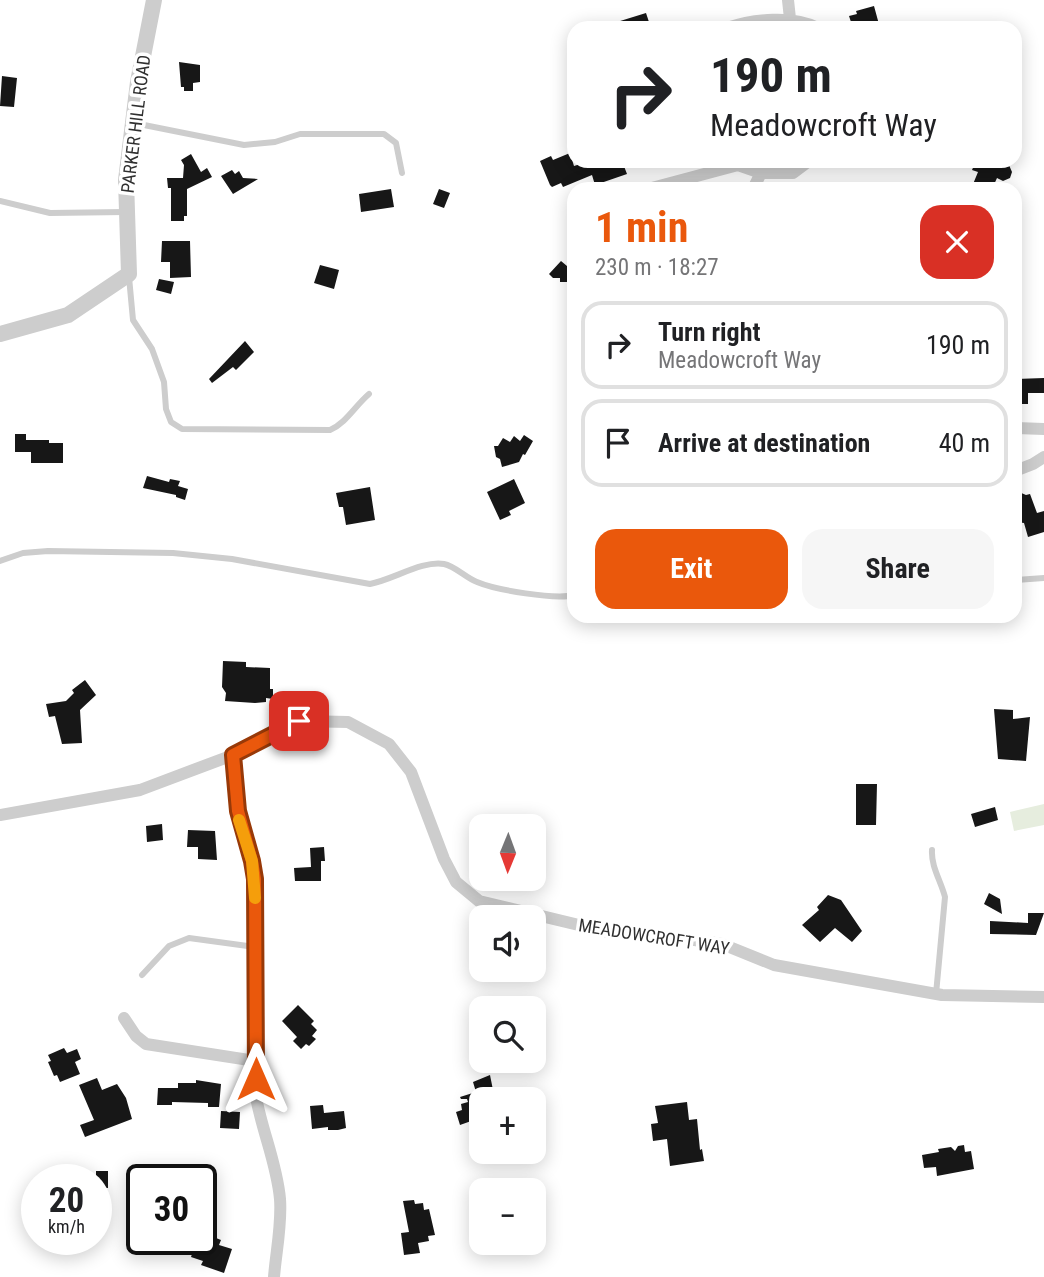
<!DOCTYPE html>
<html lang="en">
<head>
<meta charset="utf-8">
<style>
	body { margin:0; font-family:"Roboto Condensed",sans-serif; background:#f6f6f6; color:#202124; height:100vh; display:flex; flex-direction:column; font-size:26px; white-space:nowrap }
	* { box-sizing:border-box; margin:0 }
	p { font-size:23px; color:#757577 }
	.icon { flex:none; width:38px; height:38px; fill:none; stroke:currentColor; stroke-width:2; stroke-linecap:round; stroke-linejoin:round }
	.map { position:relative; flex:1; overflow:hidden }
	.side { position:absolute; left:567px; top:182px; width:455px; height:441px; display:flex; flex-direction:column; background:#fff; border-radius:21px; box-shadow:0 4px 18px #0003 }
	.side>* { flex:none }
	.hud { position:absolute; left:567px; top:21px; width:455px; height:147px; border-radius:21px; box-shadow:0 4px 18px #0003; background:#fff; color:#202124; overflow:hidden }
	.needle { width:46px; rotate:181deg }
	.fabs { position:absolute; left:469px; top:814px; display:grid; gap:14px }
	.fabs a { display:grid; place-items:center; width:77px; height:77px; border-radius:14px; background:#fff; box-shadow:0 4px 18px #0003; font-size:35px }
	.speed { position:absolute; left:21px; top:1164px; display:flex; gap:14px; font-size:35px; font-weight:700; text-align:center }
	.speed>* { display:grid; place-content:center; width:91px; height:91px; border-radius:50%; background:#fff; box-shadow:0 4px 18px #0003; line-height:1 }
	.speed small { font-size:18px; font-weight:400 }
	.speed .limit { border:4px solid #111; border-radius:10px; background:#fff; color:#111 }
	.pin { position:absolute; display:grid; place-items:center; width:60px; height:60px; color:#fff; margin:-30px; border-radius:14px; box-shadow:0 4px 10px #0006 }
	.me { position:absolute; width:77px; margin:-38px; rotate:0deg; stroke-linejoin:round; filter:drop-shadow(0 0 5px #0008) }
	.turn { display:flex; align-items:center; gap:24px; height:147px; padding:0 28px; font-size:32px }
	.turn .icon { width:91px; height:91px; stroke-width:2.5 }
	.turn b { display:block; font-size:49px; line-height:60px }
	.round { display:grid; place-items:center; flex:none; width:74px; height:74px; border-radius:21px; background:#f6f6f6 }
	.head { display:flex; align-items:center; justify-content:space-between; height:119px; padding:0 28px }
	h1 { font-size:42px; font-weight:700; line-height:52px; color:#ea580c }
	.cta { display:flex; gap:14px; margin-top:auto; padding:14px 28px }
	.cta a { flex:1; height:80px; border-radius:21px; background:#ea580c; color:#fff; font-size:28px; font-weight:700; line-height:80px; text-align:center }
	.cta a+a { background:#f6f6f6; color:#202124 }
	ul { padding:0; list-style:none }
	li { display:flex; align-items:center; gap:21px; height:88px; margin:0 14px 10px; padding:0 14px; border:4px solid #e0e0e0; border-radius:21px }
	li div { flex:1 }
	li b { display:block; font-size:26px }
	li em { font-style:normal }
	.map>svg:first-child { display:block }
	.green { fill:#e6edde }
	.building { fill:#171717 }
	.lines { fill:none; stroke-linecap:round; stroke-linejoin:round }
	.service { stroke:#cdcdcd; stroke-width:6 }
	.minor { stroke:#cdcdcd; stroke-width:12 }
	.tertiary { stroke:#cdcdcd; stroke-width:16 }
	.route-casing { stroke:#983908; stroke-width:18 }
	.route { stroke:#ea580c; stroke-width:12 }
	.slow { stroke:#f59e0b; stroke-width:12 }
	.labels { text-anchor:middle; stroke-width:7; stroke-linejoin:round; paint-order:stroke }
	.street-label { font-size:18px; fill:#303030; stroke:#fff }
</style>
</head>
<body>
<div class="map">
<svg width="1044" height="1277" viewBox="0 0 1044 1277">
	<rect width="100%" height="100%" fill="#fff"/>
	<path class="green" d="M1044,804v21l-30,6 -4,-19z"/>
	<path class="building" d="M874,6l6,22h-27l-4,-12 8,-2 -1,-3z
		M646,13l5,15h-46l-1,-2z
		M179,62l21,3v17l-7,1v8h-9v-4h-3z
		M2,76l15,2 -3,29 -14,-1z
		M570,153l4,13 16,-5h32l5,13 -32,11 -3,-10 -29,12 -2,-4 -9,4 -2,-2 -10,-24 11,-5 2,4z
		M191,154l10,18 6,-4 5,9 -25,12v27h-3v5h-13v-33h-3l-1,-10h16l1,-13 -3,-5z
		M976,161h23l10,4 3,7 -2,6 -7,3 -6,-3 -5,11h-21l7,-17 -6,-2z
		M232,170l3,4 4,-3 4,7 15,1 -25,15 -12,-18z
		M391,189l3,18 -33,5 -2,-18z
		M439,189l11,4 -6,15 -11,-4z
		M162,241h28l1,36 -21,1v-16h-9z
		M561,261l6,5 7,-3v19h-14v-4h-7l-4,-4z
		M320,265l19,5 -5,19 -20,-6z
		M159,279l15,3 -3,12 -15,-4z
		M245,341l9,11 -18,18 -3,-3 -21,16 -3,-4z
		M1044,378v15h-16v11h-13v-25z
		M15,434h11v6h23v3h14v20h-32v-11h-16z
		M524,435l9,6 -8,14 -2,-1 -4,8 -17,5 -2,-8 -4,-2 -2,-11h4l5,-8 7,4 4,-6 6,5z
		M147,476l22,6 1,-3 10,2 -2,5 10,3 -3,11 -9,-3v-2l-33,-7z
		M514,479l11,24 -16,8 2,4 -11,5 -13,-28z
		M370,487l5,33 -29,5 -3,-18h-4l-3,-14z
		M1019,492l7,3 4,-1 7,19 7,-2v21l-16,5 -4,-14 -9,-1v-18l7,-2z
		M223,661l23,1v5l24,1v21h3v10l-7,-1v4l-11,1 -30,-2 1,-8 -4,-6z
		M85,680l11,15 -16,15 2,33 -20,1 -7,-28 -6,1 -3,-13 20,-3 8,-8 -2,-3z
		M994,709l19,1v9l17,-2 -4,44 -28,-2z
		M856,784h21l-1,41h-20z
		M995,807l3,13 -23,7 -4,-13z
		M162,824l1,16 -16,2 -1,-16z
		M188,830l27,1 2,29 -19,-1v-12h-11z
		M324,847l1,14h-4v20h-26l-1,-13 17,-1 -1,-19z
		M989,893l11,6 2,15 -18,-10z
		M828,895l13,5 21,31 -10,11 -17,-14 -15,14 -18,-17 17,-15 -2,-3z
		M1028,913h16l-8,22 -46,-1v-13l38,2z
		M298,1005l16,16 -3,3 6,6 -5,6 4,3 -7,7 -3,-2 -5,5 -8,-8 4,-4 -15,-16z
		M64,1048l3,5 10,-4 4,10 -6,3 5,12 -20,8 -3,-7 -3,1 -6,-14 3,-1 -3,-6z
		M490,1075l4,20 -4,1 1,3h-10v14l-8,3 1,4 -14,5 -4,-13 6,-2 -1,-6 7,-2 -1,-3h-6l-1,-2 16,-5 -3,-10z
		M97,1078l5,12 15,-6 9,14 6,21 -47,18 -5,-12 14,-5 -15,-35z
		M196,1080l25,4 -2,23h-11v-4l-36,-1v3h-15l1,-17h20v-5h18z
		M687,1102l2,18 8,-1 3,31 2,-1 2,12 -34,5 -3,-27 -14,2 -2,-17 7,-1 -3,-17z
		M323,1105l1,8 20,-2 2,17 -8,2h-10v-3l-16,2 -2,-23z
		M221,1111l19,1 -1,17 -19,-1z
		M964,1145l1,7 6,-1 3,18 -37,7 -1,-9 -12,1 -2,-13 17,-3 -1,-3 13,-2 4,4 3,-5z
		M96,1171h12v17h-12z
		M414,1200l1,4 8,-1 1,7 5,-1 6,26 -7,1 1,5 -11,2 2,10 -16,2 -3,-22 8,-1 -6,-31z
		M211,1236l10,4 -2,5 13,4 -8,24 -23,-8 2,-4 -12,-4 1,-3 -18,-6 4,-9h11l19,7z"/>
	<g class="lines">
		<path class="service" d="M134,123l110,22 31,-3 25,-8h84l12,9 6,30
			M0,201l50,12 75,-1
			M129,277l4,43 19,29 12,33 2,27 5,13 11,7 148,1c16,-7 25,-24 39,-36
			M0,561l23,-8 25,-2 125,2 59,6 138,25c22,-4 53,-24 74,-20 11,2 22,14 33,18 19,8 78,18 97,13
			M1015,580l29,-2
			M932,850c-1,17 9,31 13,47l-9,97
			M142,975l27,-29 20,-8 66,9"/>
		<path class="minor" d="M788,0l3,28
			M727,28c27,-9 65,-13 91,0
			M648,189l90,-24 23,8h32l16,-12
			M753,189l14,-28
			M1015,428l29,1
			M1015,471l18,-7 11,-7
			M233,755l5,56 14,50 3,18 1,218c6,34 21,67 24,102 2,25 -4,53 -6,78
			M0,815l140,-25 93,-35 66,-34 49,1 41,22 22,28 33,87 12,23 23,19 129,31 66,5 48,7 52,21 168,30 102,2
			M124,1018l12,18 10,8 110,17"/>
		<path class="tertiary" d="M0,334l68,-19 61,-41 -3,-94 12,-98 16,-82"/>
	</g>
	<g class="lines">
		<g class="route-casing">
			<path id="route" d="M256,1079l-1,-200 -3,-18 -14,-50 -5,-56 66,-34"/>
		</g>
		<use href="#route" class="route"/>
		<path class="slow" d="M239,820l13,41 3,37"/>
	</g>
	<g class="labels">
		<g class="street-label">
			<text transform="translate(136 124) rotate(-83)" y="6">PARKER HILL ROAD</text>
			<text transform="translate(654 937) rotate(9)" y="6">MEADOWCROFT WAY</text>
		</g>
	</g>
</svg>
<div class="fabs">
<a><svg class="needle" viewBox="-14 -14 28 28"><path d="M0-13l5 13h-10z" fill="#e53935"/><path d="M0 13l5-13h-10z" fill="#757577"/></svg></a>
<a><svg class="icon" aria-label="sound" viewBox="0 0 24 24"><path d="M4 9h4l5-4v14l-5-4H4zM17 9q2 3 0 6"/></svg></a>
<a><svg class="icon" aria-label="search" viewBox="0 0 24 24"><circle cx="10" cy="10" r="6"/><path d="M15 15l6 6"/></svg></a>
<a>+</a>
<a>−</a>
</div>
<div class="speed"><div>20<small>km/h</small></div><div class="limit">30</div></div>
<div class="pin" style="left:299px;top:721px;background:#d93025"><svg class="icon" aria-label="arrive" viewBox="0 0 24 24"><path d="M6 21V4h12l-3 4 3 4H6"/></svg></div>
<svg class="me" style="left:256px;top:1079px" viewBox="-20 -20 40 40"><path d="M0-17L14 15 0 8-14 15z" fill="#ea580c" stroke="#fff" stroke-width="4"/></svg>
<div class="hud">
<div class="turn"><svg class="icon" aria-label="right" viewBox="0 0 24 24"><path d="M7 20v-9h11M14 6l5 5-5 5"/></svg><div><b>190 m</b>Meadowcroft Way</div></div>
</div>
<section class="side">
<div class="head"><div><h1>1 min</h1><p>230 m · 18:27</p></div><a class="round" style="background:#d93025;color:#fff"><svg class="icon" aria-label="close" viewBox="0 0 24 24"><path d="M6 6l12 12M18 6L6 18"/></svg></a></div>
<ul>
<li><svg class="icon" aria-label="right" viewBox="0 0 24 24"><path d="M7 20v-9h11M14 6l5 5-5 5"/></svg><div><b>Turn right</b><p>Meadowcroft Way</p></div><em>190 m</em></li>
<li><svg class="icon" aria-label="arrive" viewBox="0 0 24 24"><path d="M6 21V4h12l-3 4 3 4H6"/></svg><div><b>Arrive at destination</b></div><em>40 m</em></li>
</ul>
<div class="cta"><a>Exit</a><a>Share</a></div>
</section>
</div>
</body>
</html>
